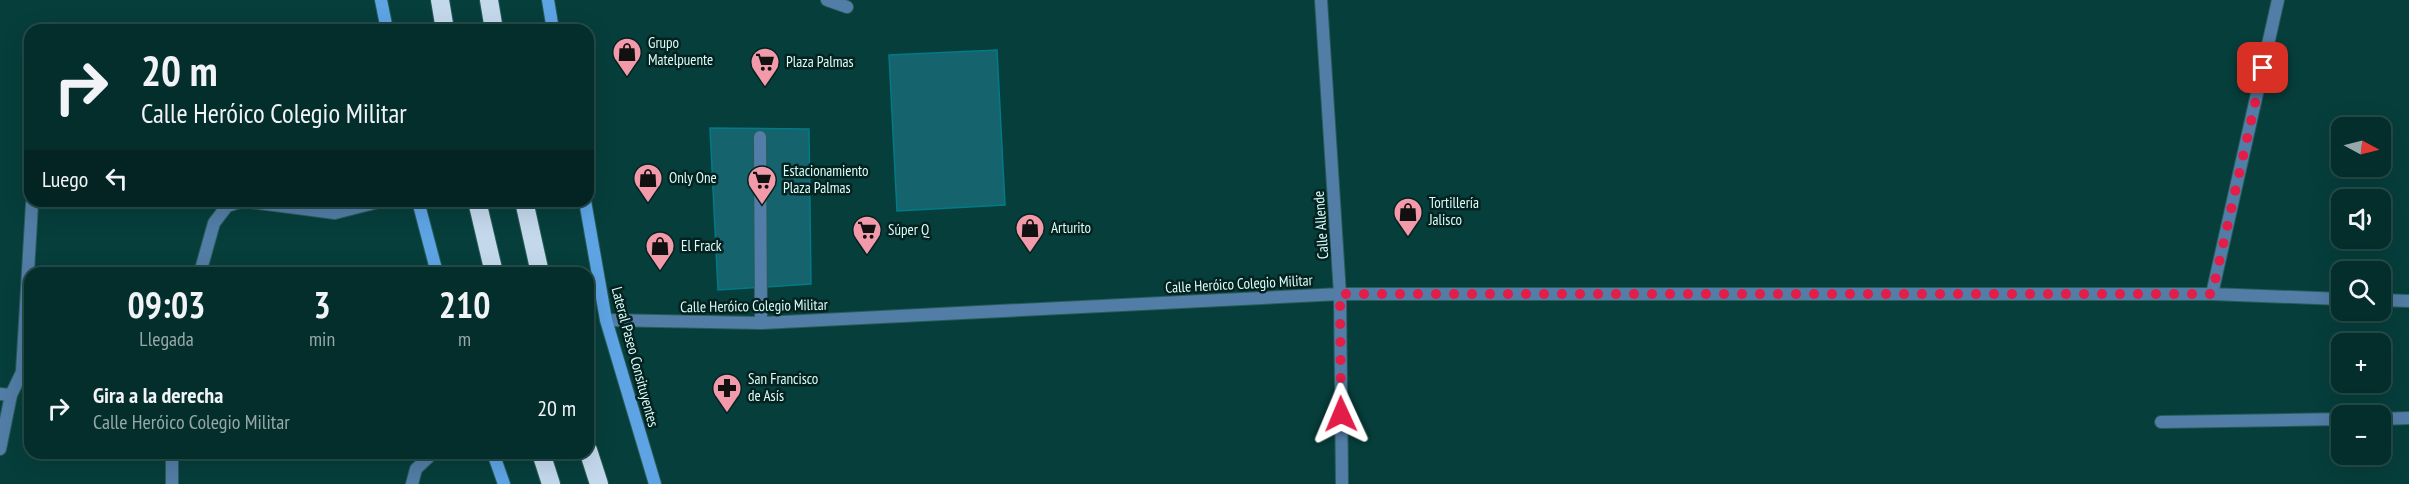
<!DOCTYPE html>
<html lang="es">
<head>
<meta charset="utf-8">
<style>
	body { margin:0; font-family:"PT Sans Narrow",sans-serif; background:#0d3634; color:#f1f3f6; height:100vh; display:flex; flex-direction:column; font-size:22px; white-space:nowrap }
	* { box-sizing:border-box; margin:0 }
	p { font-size:20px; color:#97a8a9 }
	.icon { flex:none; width:33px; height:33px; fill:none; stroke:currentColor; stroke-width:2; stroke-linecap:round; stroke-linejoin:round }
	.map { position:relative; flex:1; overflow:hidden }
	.side { position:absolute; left:24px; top:267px; width:570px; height:192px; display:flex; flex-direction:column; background:#042e2c; border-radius:18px; box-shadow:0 6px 24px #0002,0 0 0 2px #254a48 }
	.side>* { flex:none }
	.banner { position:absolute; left:24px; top:24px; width:570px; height:183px; border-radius:18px; box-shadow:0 6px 24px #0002,0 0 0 2px #254a48; background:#042e2c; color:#f1f3f6; overflow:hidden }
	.needle { width:39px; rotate:97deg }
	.buttons { position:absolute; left:2331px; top:117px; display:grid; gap:12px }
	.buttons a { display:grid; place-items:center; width:60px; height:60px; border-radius:12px; background:#042e2c; box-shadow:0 6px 24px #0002,0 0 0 2px #254a48; font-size:30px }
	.pin { position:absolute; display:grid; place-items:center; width:51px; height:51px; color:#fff; margin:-26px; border-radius:12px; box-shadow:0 3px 9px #0006 }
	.me { position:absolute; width:66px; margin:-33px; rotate:359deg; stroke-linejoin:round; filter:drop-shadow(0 0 4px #0008) }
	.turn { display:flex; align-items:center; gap:21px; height:126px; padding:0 18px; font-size:27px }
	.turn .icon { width:78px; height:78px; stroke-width:2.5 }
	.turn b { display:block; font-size:42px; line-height:51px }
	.then { display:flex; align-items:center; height:57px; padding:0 18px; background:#0003; gap:12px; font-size:22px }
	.eta { display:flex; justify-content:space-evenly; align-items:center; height:102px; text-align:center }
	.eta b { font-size:36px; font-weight:800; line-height:42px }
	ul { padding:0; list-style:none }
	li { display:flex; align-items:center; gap:18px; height:78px; padding:0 18px }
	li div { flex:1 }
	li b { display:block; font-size:22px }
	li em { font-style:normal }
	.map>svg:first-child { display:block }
	.building { fill:#14636d; stroke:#037a87; stroke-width:1.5 }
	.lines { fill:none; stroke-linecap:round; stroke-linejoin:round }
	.lane-casing { stroke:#285d59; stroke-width:14 }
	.street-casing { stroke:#285d59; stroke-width:14 }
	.secondary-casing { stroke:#285d59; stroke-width:14 }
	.highway-casing { stroke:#285d59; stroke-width:20 }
	.lane { stroke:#527da6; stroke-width:12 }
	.street { stroke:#527da6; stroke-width:12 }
	.secondary { stroke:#5ea4e5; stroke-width:12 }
	.highway { stroke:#c4d8ec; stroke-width:18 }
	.route { stroke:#e11d48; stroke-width:10; stroke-dasharray:0 18 }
	.labels { text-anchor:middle; stroke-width:5; stroke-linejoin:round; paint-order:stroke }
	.poi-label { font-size:15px; fill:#dbfdf9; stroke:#042220; text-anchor:start }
	.street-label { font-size:15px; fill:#dbfdf9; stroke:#042220 }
</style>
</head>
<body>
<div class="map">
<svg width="2409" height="484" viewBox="0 0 2409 484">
	<rect width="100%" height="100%" fill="#063e3b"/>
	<path class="building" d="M997,50l8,155 -108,6 -8,-156z
		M710,128l99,1 2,155 -93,6z"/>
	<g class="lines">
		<g class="lane-casing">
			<path id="lane" d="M827,0l20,7
				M760,137l1,186
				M200,273l14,-50 13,-17 15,-5 93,12 47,-12
				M2380,419l29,-1
				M2161,422l181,-3
				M172,484v-31
				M412,484l4,-15 17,-16"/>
		</g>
		<g class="street-casing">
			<path id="street" d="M1321,0l19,294 2,190
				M2212,294l66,-294
				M2380,300l29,1
				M606,320l155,3 579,-29h872l130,5
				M0,394l11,1 11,-23 10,-168
				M0,449l11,-54"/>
		</g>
		<g class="secondary-casing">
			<path id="secondary" d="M381,0l6,30
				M548,0l5,30
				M418,201l19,72
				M585,201l21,119 49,164
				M493,453l11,31"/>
		</g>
		<g class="highway-casing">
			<path id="highway" d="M440,0l5,30
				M489,0l5,30
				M477,201l17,72
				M524,201l16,72
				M588,450l11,34
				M541,453l10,31"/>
		</g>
		<use href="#lane" class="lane"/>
		<use href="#street" class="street"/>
		<use href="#secondary" class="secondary"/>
		<use href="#highway" class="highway"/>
	</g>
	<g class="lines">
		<path class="route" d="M1341,414l-1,-120h872l51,-226"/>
	</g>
	<defs>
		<g id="shop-pin" transform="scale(1.5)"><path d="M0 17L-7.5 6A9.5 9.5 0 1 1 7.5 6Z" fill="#f39aaa" stroke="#042220"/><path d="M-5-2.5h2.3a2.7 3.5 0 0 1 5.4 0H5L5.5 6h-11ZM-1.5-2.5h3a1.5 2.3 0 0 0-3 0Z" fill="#111"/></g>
		<g id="supermarket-pin" transform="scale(1.5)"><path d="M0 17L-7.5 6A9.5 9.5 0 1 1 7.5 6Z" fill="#f39aaa" stroke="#042220"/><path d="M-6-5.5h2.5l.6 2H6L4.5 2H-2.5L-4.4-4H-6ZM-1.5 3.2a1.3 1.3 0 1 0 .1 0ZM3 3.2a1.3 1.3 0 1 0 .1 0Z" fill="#111"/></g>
		<g id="pharmacy-pin" transform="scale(1.5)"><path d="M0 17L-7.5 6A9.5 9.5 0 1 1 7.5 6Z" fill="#f39aaa" stroke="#042220"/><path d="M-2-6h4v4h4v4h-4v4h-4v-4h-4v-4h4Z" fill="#111"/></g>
	</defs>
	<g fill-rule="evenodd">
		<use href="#shop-pin" x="627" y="52"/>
		<use href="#supermarket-pin" x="765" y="62"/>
		<use href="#shop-pin" x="648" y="178"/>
		<use href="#supermarket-pin" x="762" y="180"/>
		<use href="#shop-pin" x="1408" y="212"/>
		<use href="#shop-pin" x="1030" y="228"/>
		<use href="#supermarket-pin" x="867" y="230"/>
		<use href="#shop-pin" x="660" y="246"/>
		<use href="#pharmacy-pin" x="727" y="388"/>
	</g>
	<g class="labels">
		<g class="poi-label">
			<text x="648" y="48">Grupo<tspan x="648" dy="17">Matelpuente</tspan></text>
			<text x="786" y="67">Plaza Palmas</text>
			<text x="783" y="176">Estacionamiento<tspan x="783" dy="17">Plaza Palmas</tspan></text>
			<text x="669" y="183">Only One</text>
			<text x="1429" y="208">Tortillería<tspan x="1429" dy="17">Jalisco</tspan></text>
			<text x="1051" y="233">Arturito</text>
			<text x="888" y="235">Súper Q</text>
			<text x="681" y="251">El Frack</text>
			<text x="748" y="384">San Francisco<tspan x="748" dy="17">de Asís</tspan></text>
		</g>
		<g class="street-label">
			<text transform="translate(1321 225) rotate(-94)" y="5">Calle Allende</text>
			<text transform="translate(1239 284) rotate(-3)" y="5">Calle Heróico Colegio Militar</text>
			<text transform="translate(754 306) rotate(-1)" y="5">Calle Heróico Colegio Militar</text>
			<text transform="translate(635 357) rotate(75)" y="5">Lateral Paseo Consituyentes</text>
		</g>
	</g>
</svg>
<div class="buttons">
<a><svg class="needle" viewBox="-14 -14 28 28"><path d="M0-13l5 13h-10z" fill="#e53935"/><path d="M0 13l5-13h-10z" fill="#97a8a9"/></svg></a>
<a><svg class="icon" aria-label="sound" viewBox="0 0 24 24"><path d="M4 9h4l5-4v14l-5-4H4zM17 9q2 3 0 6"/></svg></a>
<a><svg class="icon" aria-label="search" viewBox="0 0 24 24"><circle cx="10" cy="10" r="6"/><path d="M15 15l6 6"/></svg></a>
<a>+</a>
<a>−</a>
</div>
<div class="pin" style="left:2263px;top:68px;background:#d93025"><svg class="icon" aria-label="arrive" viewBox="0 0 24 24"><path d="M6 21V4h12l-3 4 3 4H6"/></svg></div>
<svg class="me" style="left:1341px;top:414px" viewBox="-20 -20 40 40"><path d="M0-17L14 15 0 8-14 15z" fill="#e11d48" stroke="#fff" stroke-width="4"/></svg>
<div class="banner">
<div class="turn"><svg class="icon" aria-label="right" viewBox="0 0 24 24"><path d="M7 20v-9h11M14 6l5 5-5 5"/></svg><div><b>20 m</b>Calle Heróico Colegio Militar</div></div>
<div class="then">Luego<svg class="icon" aria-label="left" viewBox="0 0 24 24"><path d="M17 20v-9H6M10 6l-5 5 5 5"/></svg></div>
</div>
<section class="side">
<div class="eta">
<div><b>09:03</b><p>Llegada</p></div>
<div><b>3</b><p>min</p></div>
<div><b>210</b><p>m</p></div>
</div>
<ul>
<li><svg class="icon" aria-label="right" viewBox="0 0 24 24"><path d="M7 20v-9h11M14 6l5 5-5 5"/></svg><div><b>Gira a la derecha</b><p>Calle Heróico Colegio Militar</p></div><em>20 m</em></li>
</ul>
</section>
</div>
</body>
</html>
